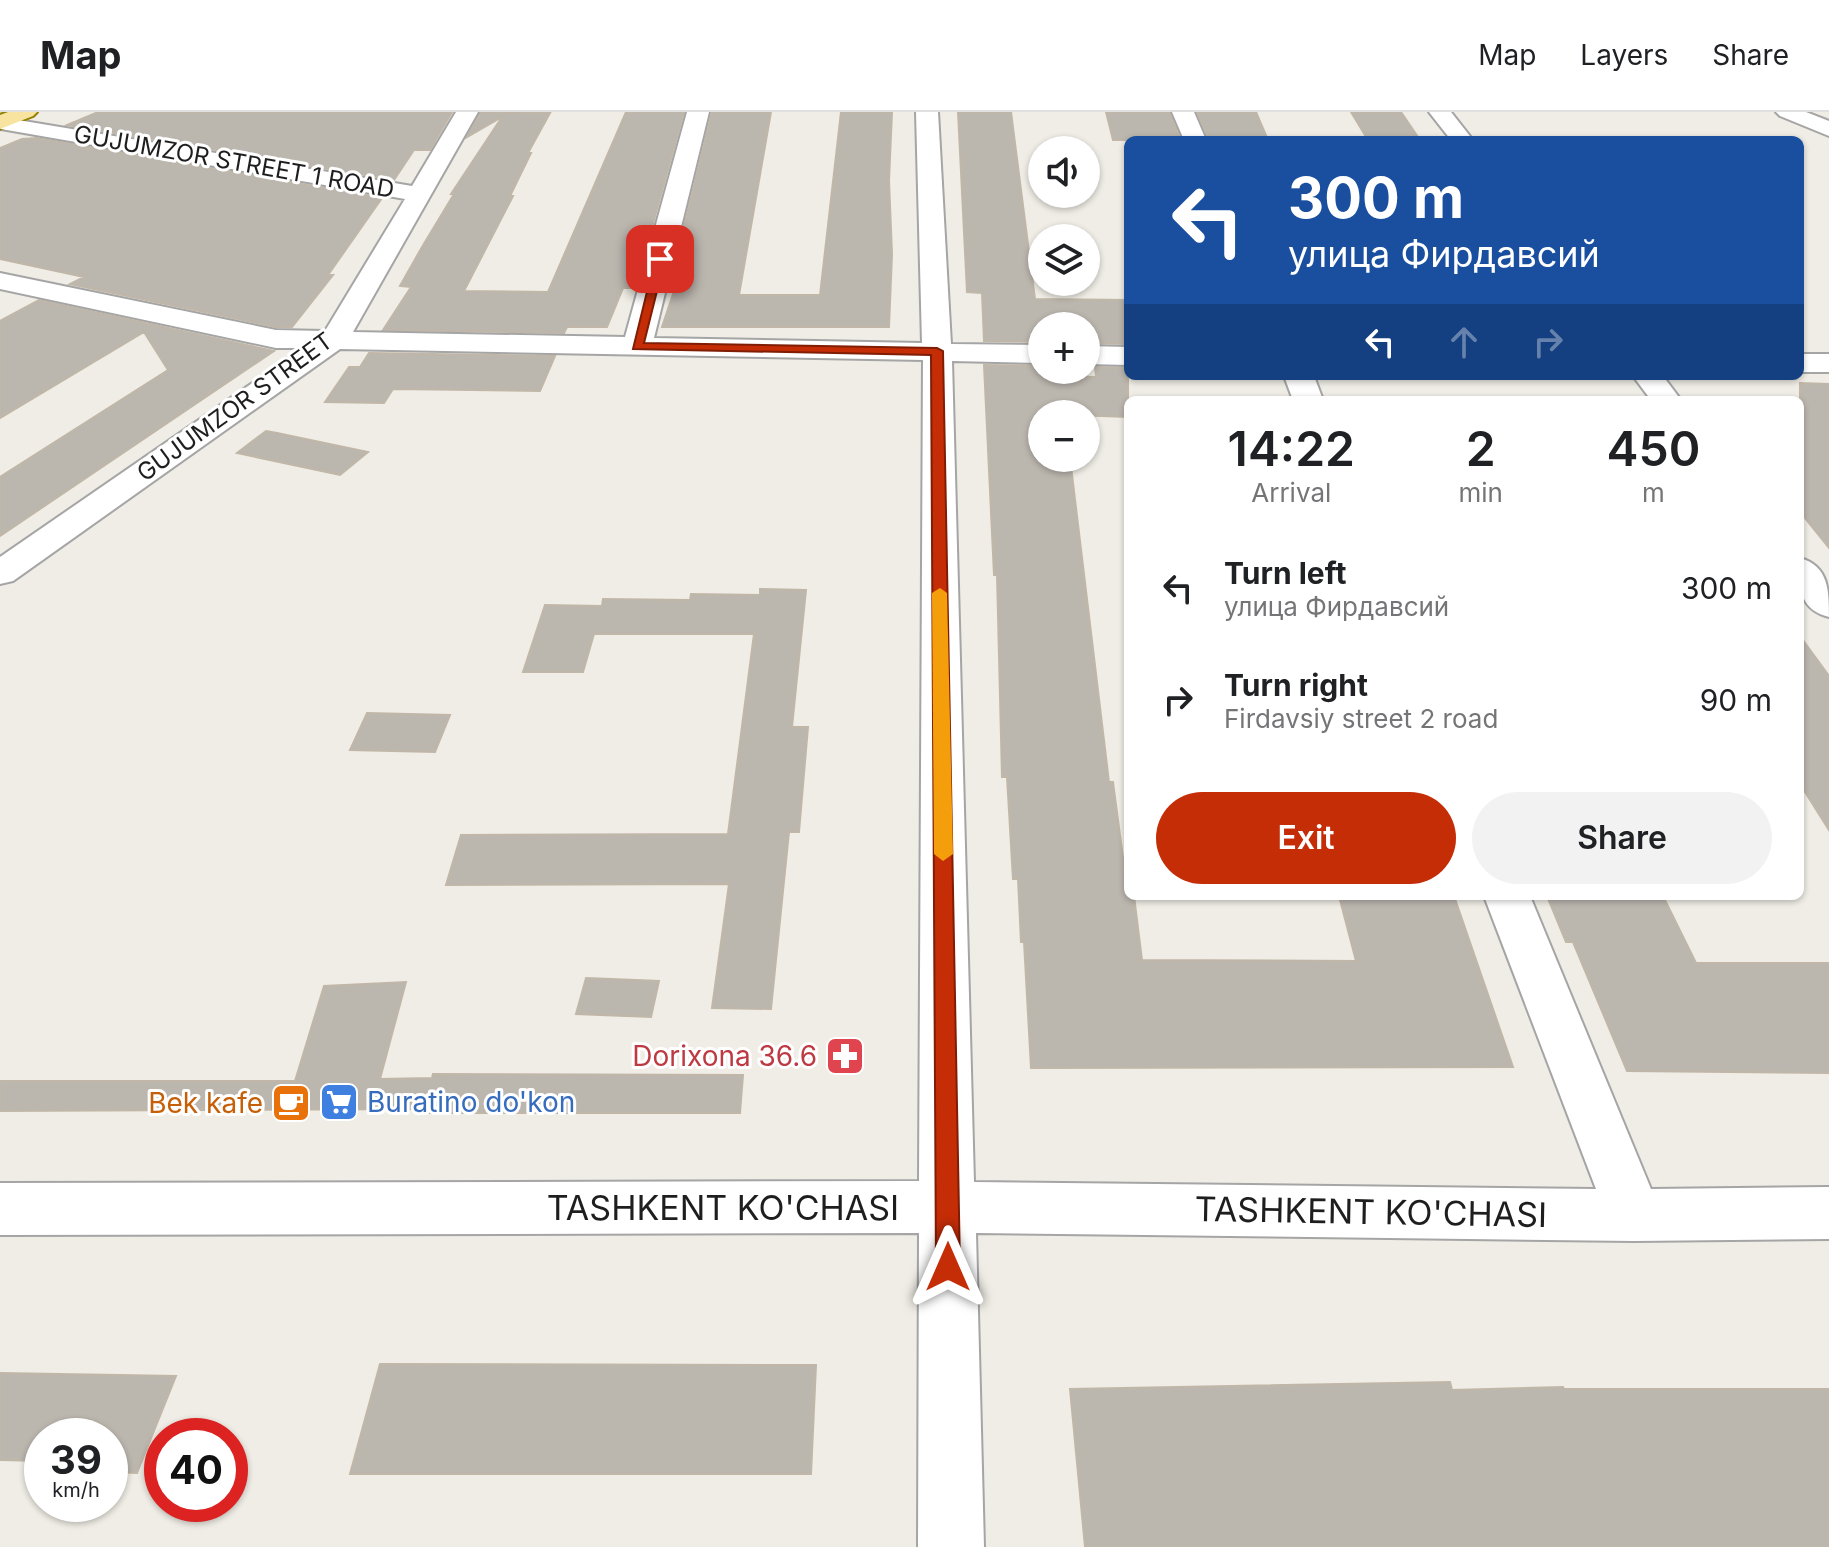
<!DOCTYPE html>
<html lang="en">
<head>
<meta charset="utf-8">
<style>
	body { margin:0; font-family:Inter,sans-serif; background:#f2f2f2; color:#202124; height:100vh; display:flex; flex-direction:column; font-size:30px; white-space:nowrap }
	* { box-sizing:border-box; margin:0 }
	p { font-size:26px; color:#757577 }
	.icon { flex:none; width:44px; height:44px; fill:none; stroke:currentColor; stroke-width:2; stroke-linecap:round; stroke-linejoin:round }
	.map { position:relative; flex:1; overflow:hidden }
	.details { position:absolute; left:1124px; top:284px; width:680px; height:504px; display:flex; flex-direction:column; background:#fff; border-radius:12px; box-shadow:0 2px 6px #0004 }
	.details>* { flex:none }
	.guide { position:absolute; left:1124px; top:24px; width:680px; height:244px; border-radius:12px; box-shadow:0 2px 6px #0004; background:#1a4fa0; color:#fff; overflow:hidden }
	.buttons { position:absolute; left:1028px; top:24px; display:grid; gap:16px }
	.buttons a { display:grid; place-items:center; width:72px; height:72px; border-radius:50%; background:#fff; box-shadow:0 2px 6px #0004; font-size:40px }
	.speed { position:absolute; left:24px; top:1306px; display:flex; gap:16px; font-size:40px; font-weight:700; text-align:center }
	.speed>* { display:grid; place-content:center; width:104px; height:104px; border-radius:50%; background:#fff; box-shadow:0 2px 6px #0004; line-height:1 }
	.speed small { font-size:20px; font-weight:400 }
	.speed .limit { border:12px solid #d22; background:#fff; color:#111 }
	.pin { position:absolute; display:grid; place-items:center; width:68px; height:68px; color:#fff; margin:-34px; border-radius:16px; box-shadow:0 4px 12px #0006 }
	.me { position:absolute; width:88px; margin:-44px; rotate:0deg; stroke-linejoin:round; filter:drop-shadow(0 0 6px #0008) }
	.turn { display:flex; align-items:center; gap:28px; height:168px; padding:0 32px; font-size:36px }
	.turn .icon { width:104px; height:104px; stroke-width:2.5 }
	.turn b { display:block; font-size:56px; line-height:68px }
	.lanes { display:flex; align-items:center; height:76px; padding:0 32px; background:#0003; justify-content:center; gap:40px; direction:ltr }
	.lanes .off { opacity:.35 }
	.eta { display:flex; justify-content:space-evenly; align-items:center; height:136px; text-align:center }
	.eta b { font-size:48px; font-weight:600; line-height:56px }
	.cta { display:flex; gap:16px; margin-top:auto; padding:16px 32px }
	.cta a { flex:1; height:92px; border-radius:48px; background:#c52d07; color:#fff; font-size:32px; font-weight:600; line-height:92px; text-align:center }
	.cta a+a { background:#f2f2f2; color:#202124 }
	ul { padding:0; list-style:none }
	li { display:flex; align-items:center; gap:24px; height:112px; padding:0 32px }
	li div { flex:1 }
	li b { display:block; font-size:30px }
	li em { font-style:normal }
	header { display:flex; align-items:center; gap:48px; box-sizing:border-box; height:112px; padding:0 40px; background:#fff; border-bottom:2px solid #e0e0e0 }
	header strong { font-size:38px }
	nav { display:flex; gap:44px; margin-inline-start:auto; font-size:28px }
	.map>svg:first-child { display:block }
	.building { fill:#bbb6ae; stroke:#c0b7a8; stroke-width:2 }
	.lines { fill:none; stroke-linecap:round; stroke-linejoin:round }
	.minor-casing { stroke:#a5a5a5; stroke-width:4 }
	.major-casing { stroke:#938005; stroke-width:4 }
	.minor { fill:#fff; fill-rule:evenodd }
	.major { fill:#f8e4a0; fill-rule:evenodd }
	.route { fill:#c52d07; stroke:#801d05; stroke-width:2 }
	.slow { fill:#f59e0b }
	.labels { text-anchor:middle; stroke-width:6; stroke-linejoin:round; paint-order:stroke }
	.far-street-label { font-size:24px; fill:#1e1e1e; stroke:#fff }
	.health-label { font-size:28px; fill:#be3a42; stroke:#fff; text-anchor:end }
	.shop-label { font-size:28px; fill:#366cbe; stroke:#fff; text-anchor:start }
	.food-label { font-size:28px; fill:#c56008; stroke:#fff; text-anchor:end }
	.near-street-label { font-size:34px; fill:#1e1e1e; stroke:#fff }
</style>
</head>
<body>
<header>
<strong>Map</strong>
<nav><a>Map</a><a>Layers</a><a>Share</a></nav>
</header>
<div class="map">
<svg width="1829" height="1435" viewBox="0 0 1829 1435">
	<rect width="100%" height="100%" fill="#efede5"/>
	<path class="building" d="M98,0h354l-22,38h-16l-20,30 -327,-55z
		M481,0l69,1 -22,40h3l-21,43h3l-49,95 84,1 78,-180h58l-49,176h-12l-16,39h-40l-3,6 -181,-3 28,-43 -11,-1 22,-39 32,-53h-3l51,-77 -35,20z
		M712,0h59l-32,183h81l21,-183h51l-3,69 3,73 -3,73h-227l13,-39h-6z
		M958,0h53l24,187 93,1v44l-37,-1 -3,-17h-46v16l-58,-1 -2,-48 -15,-1z
		M1106,0h63l12,28h-68z
		M1197,0h59l12,28h-59z
		M1351,0h50l19,28h-52z
		M37,26l345,60 -54,77h5l-41,52h-16l-206,-43 14,-7 -84,-18v-111l22,-9z
		M39,188l235,51 -274,185v-59l168,-107 -24,-38 -144,86v-97z
		M369,241l186,3 -15,35 -147,-2 -9,14 -59,-1 24,-35h11z
		M984,253l58,1v10l54,1 -1,-10 33,1v49l-86,-3v44h28l39,324h4l15,114h6l8,64 214,1 -17,-65h115l59,171 -482,1 -7,-126h-3l-3,-63h-5l-6,-102h-5l-5,-202h-3z
		M1800,271l29,1v164l-29,-36z
		M266,319l11,2 91,19 -28,23 -103,-22z
		M760,477l46,1 -14,137h16l-9,105h-10l-18,177 -59,-1 17,-124 -283,1 15,-50 267,-1 26,-200h-160l-11,38h-60l22,-67 57,1 1,-7 87,1 1,-6 69,1z
		M1800,524l29,40v154l-29,-46z
		M367,601l83,2 -15,37 -85,-2z
		M1547,784h116l33,67h133v110l-202,-2 -54,-129h-7z
		M586,866l73,3 -8,36 -75,-3z
		M406,870l-26,97 52,-1 1,-4 310,1 -3,38h-318l2,-4 -424,2v-30h295l29,-95z
		M380,1252l436,1 -5,109h-461z
		M0,1261l176,3 -39,97 -27,-1v-36h-68v25l-42,-1z
		M1450,1270l2,8 111,-3 1,2h265v158h-744l-15,-158z"/>
	<g class="lines">
		<g class="minor-casing">
			<path id="minor" d="M456,0h22l-125,220 272,5 62,-225h22l-55,226 268,5 -6,-231h22l13,232 91,1v18l-90,-2 22,821 622,7 -112,-293h46l121,293 178,-2v52l-195,2 -658,-8 8,314h-66l1,-314 -919,2v-52l919,-2 4,-821 -583,-11 -327,232 -13,3v-27l303,-209h-27l-276,-59v-16l276,57 49,1 80,-132 -404,-70 -1,-12 412,69z
				M1172,0h22l12,28h-22z
				M1429,0h22l22,28h-22z
				M1776,0h30l23,9v15l-49,-20z
				M1086,234l42,1v18l-42,-1z
				M1800,242h29v18h-29z
				M1284,264h30l9,24h-30z
				M1633,264h30l18,24h-30z
				M1800,446c29,8 29,33 29,59 -32,-8 -29,-32 -29,-59z"/>
		</g>
		<g class="major-casing">
			<path id="major" d="M8,0h29l-4,4 -33,13v-14z"/>
		</g>
		<use href="#minor" class="minor"/>
		<use href="#major" class="major"/>
	</g>
	<path class="route" d="M660,143l5,4 -21,84 293,5 6,3 17,916 -3,8 -9,3 -8,-3 -4,-8 -5,-912 -298,-6 22,-90z"/>
	<path class="slow" d="M940,476l7,5 6,261 -10,7 -9,-7 -2,-261z"/>
	<defs>
		<g id="pharmacy-square" transform="scale(2)"><rect x="-9" y="-9" width="18" height="18" rx="4" fill="#e0444e" stroke="#fff"/><path d="M-2-6h4v4h4v4h-4v4h-4v-4h-4v-4h4Z" fill="#fff"/></g>
		<g id="supermarket-square" transform="scale(2)"><rect x="-9" y="-9" width="18" height="18" rx="4" fill="#3f7fe0" stroke="#fff"/><path d="M-6-5.5h2.5l.6 2H6L4.5 2H-2.5L-4.4-4H-6ZM-1.5 3.2a1.3 1.3 0 1 0 .1 0ZM3 3.2a1.3 1.3 0 1 0 .1 0Z" fill="#fff"/></g>
		<g id="cafe-square" transform="scale(2)"><rect x="-9" y="-9" width="18" height="18" rx="4" fill="#e8710a" stroke="#fff"/><path d="M-5.5-4.5H6V0H3Q3 3.5 0 3.5H-2.5Q-5.5 3.5-5.5 0ZM3-3.2v2h1.7v-2ZM-6 4.5H4V6H-6Z" fill="#fff"/></g>
	</defs>
	<g fill-rule="evenodd">
		<use href="#pharmacy-square" x="845" y="944"/>
		<use href="#supermarket-square" x="339" y="990"/>
		<use href="#cafe-square" x="291" y="991"/>
	</g>
	<g class="labels">
		<g class="far-street-label">
			<text transform="translate(234 50) rotate(10)" y="8">GUJUMZOR STREET 1 ROAD</text>
			<text transform="translate(235 295) rotate(-36)" y="8">GUJUMZOR STREET</text>
		</g>
		<g class="health-label">
			<text x="817" y="954">Dorixona 36.6</text>
		</g>
		<g class="shop-label">
			<text x="367" y="1000">Buratino do'kon</text>
		</g>
		<g class="food-label">
			<text x="263" y="1001">Bek kafe</text>
		</g>
		<g class="near-street-label">
			<text x="723" y="1108">TASHKENT KO'CHASI</text>
			<text transform="translate(1371 1100) rotate(1)" y="12">TASHKENT KO'CHASI</text>
		</g>
	</g>
</svg>
<div class="buttons">
<a><svg class="icon" aria-label="sound" viewBox="0 0 24 24"><path d="M4 9h4l5-4v14l-5-4H4zM17 9q2 3 0 6"/></svg></a>
<a><svg class="icon" aria-label="layers" viewBox="0 0 24 24"><path d="M12 4l9 5-9 5-9-5zM3 14l9 5 9-5"/></svg></a>
<a>+</a>
<a>−</a>
</div>
<div class="speed"><div>39<small>km/h</small></div><div class="limit">40</div></div>
<div class="pin" style="left:660px;top:147px;background:#d93025"><svg class="icon" aria-label="arrive" viewBox="0 0 24 24"><path d="M6 21V4h12l-3 4 3 4H6"/></svg></div>
<svg class="me" style="left:948px;top:1155px" viewBox="-20 -20 40 40"><path d="M0-17L14 15 0 8-14 15z" fill="#c52d07" stroke="#fff" stroke-width="4"/></svg>
<div class="guide">
<div class="turn"><svg class="icon" aria-label="left" viewBox="0 0 24 24"><path d="M17 20v-9H6M10 6l-5 5 5 5"/></svg><div><b>300 m</b>улица Фирдавсий</div></div>
<div class="lanes"><svg class="icon" aria-label="left" viewBox="0 0 24 24"><path d="M17 20v-9H6M10 6l-5 5 5 5"/></svg><svg class="icon off" aria-label="ahead" viewBox="0 0 24 24"><path d="M12 20V5M6 11l6-6 6 6"/></svg><svg class="icon off" aria-label="right" viewBox="0 0 24 24"><path d="M7 20v-9h11M14 6l5 5-5 5"/></svg></div>
</div>
<section class="details">
<div class="eta">
<div><b>14:22</b><p>Arrival</p></div>
<div><b>2</b><p>min</p></div>
<div><b>450</b><p>m</p></div>
</div>
<ul>
<li><svg class="icon" aria-label="left" viewBox="0 0 24 24"><path d="M17 20v-9H6M10 6l-5 5 5 5"/></svg><div><b>Turn left</b><p>улица Фирдавсий</p></div><em>300 m</em></li>
<li><svg class="icon" aria-label="right" viewBox="0 0 24 24"><path d="M7 20v-9h11M14 6l5 5-5 5"/></svg><div><b>Turn right</b><p>Firdavsiy street 2 road</p></div><em>90 m</em></li>
</ul>
<div class="cta"><a>Exit</a><a>Share</a></div>
</section>
</div>
</body>
</html>
